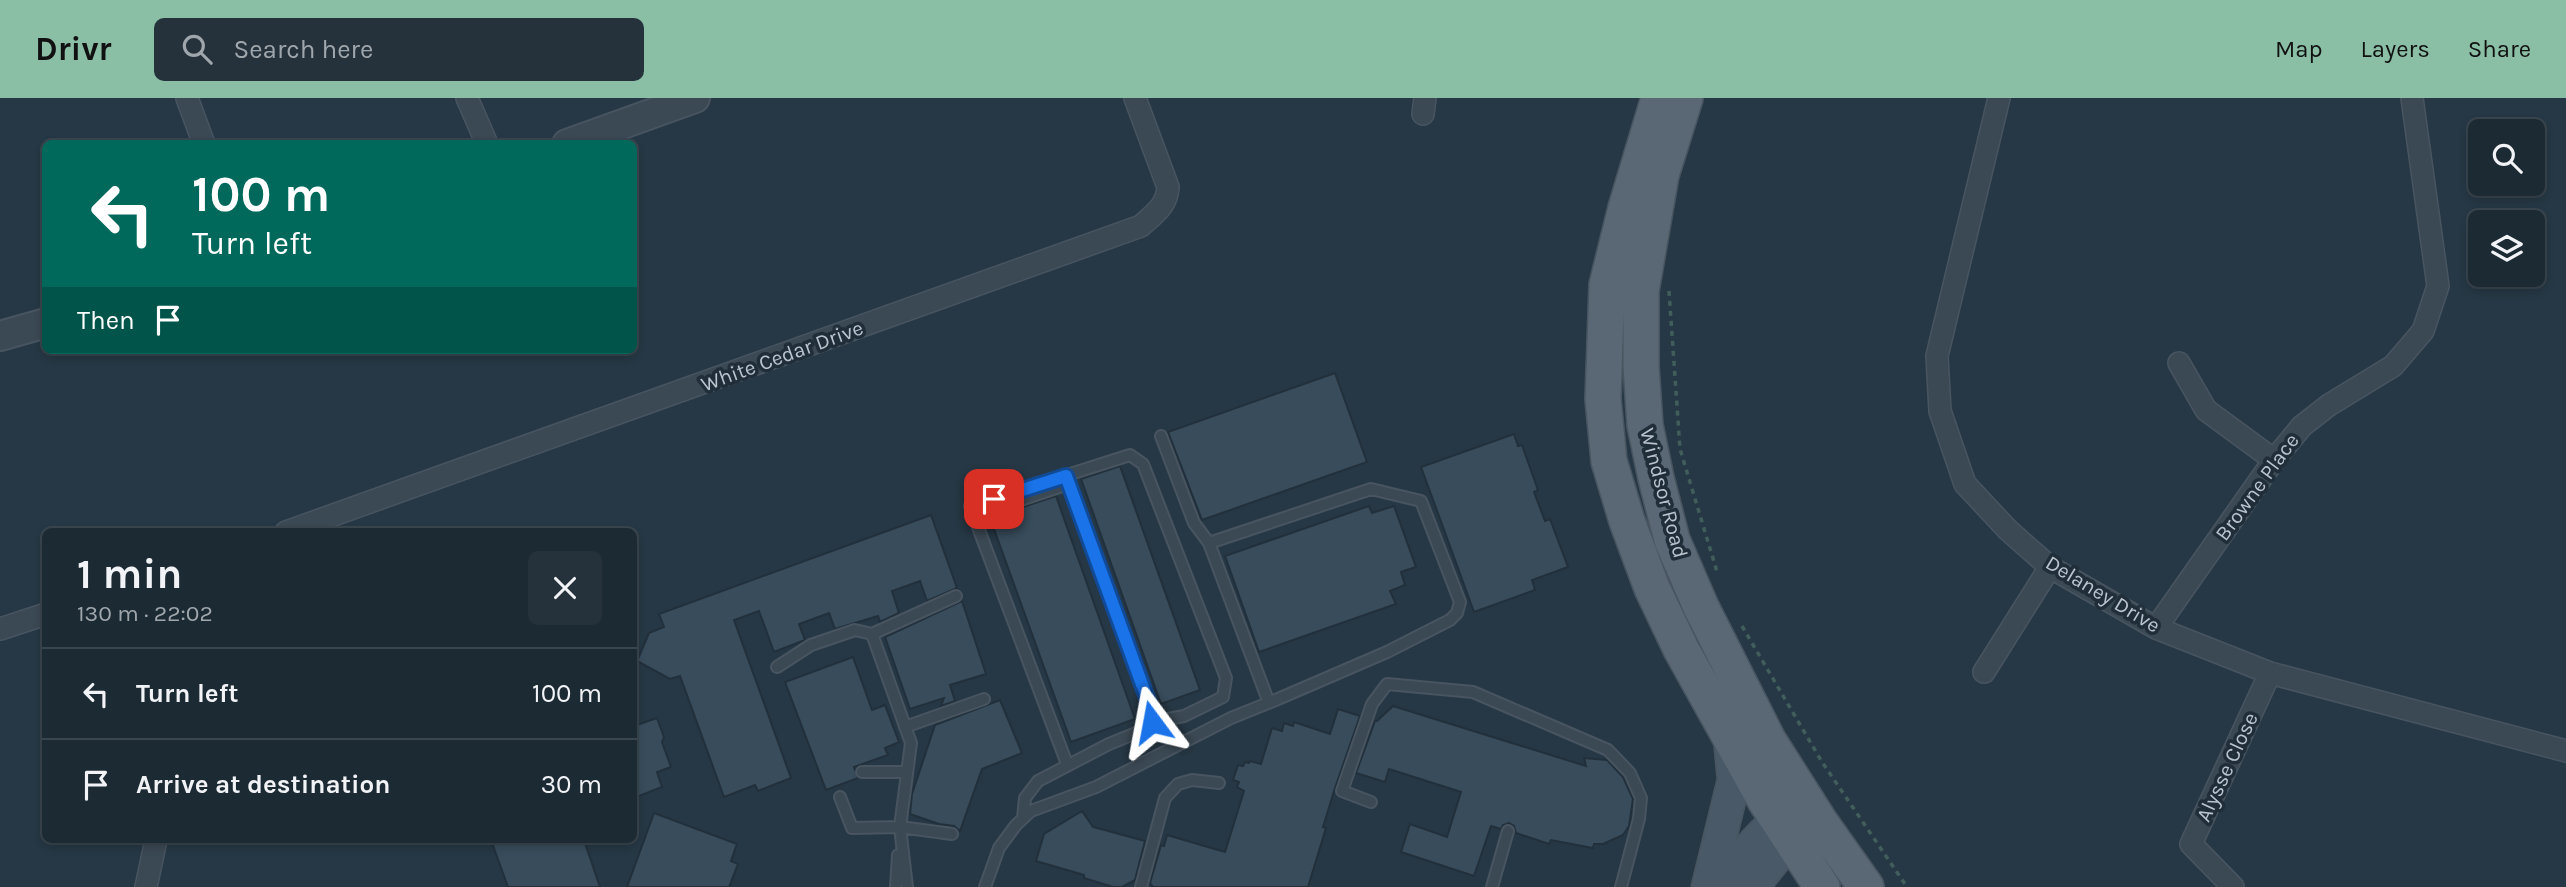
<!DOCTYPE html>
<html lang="en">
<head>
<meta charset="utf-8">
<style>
	body { margin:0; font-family:Karla,sans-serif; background:#25323c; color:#f1f3f6; height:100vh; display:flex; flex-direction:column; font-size:26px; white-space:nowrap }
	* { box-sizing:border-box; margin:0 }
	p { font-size:23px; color:#a0a7ac }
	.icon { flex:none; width:38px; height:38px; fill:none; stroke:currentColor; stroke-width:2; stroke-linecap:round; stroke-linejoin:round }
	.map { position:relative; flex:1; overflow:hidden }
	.side { position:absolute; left:42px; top:430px; width:595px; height:315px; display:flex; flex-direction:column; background:#1c2a34; border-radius:10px; box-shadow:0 4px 10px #0003,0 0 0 2px #3a464f }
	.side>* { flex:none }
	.hud { position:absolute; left:42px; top:42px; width:595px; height:214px; border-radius:10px; box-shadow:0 4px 10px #0003,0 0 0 2px #3a464f; background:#00695c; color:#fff; overflow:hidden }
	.controls { position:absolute; left:2468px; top:21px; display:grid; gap:14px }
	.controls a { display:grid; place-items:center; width:77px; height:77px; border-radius:10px; background:#1c2a34; box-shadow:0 4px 10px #0003,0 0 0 2px #3a464f; font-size:35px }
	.pin { position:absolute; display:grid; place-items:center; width:60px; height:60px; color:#fff; margin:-30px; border-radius:14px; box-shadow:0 4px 10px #0006 }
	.me { position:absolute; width:77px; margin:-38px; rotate:347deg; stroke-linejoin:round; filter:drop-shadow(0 0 5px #0008) }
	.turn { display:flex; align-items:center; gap:24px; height:147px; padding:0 35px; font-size:32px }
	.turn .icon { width:91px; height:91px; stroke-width:2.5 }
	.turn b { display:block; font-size:49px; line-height:60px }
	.then { display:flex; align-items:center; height:66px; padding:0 35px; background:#0003; gap:14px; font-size:26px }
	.round { display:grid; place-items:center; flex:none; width:74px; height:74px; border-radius:10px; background:#25323c }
	.overview { display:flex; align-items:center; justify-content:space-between; height:119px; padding:0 35px }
	h1 { font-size:42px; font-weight:700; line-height:52px }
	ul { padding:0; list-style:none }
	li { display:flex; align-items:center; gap:21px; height:91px; padding:0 35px; border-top:2px solid #3a464f }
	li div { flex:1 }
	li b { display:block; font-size:26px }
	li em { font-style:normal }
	header { display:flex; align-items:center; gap:42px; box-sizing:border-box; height:98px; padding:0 35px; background:#8abfa5; color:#111 }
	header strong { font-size:33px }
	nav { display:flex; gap:38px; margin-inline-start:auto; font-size:24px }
	.search { width:490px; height:63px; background:#25323c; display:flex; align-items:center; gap:18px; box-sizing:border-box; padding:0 24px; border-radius:10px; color:#a0a7ac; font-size:26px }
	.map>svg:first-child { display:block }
	.building { fill:#384c5b; stroke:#22303c; stroke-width:2 }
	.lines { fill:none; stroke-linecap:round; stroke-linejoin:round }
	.service-casing { stroke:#485561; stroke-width:14 }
	.minor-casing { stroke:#485561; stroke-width:24 }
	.tertiary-casing { stroke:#485561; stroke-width:32 }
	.secondary-casing { stroke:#485561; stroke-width:35 }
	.primary-casing { stroke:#485561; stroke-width:38 }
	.path { stroke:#425e5c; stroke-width:3.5; stroke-dasharray:5 5; stroke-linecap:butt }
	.service { stroke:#3b4954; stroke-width:10 }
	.minor { stroke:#3b4954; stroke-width:21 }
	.tertiary { stroke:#3b4954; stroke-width:28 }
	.secondary { stroke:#495968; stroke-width:32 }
	.primary { stroke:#596874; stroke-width:35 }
	.route-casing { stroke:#114b97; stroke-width:18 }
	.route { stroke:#1a73e8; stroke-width:12 }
	.labels { text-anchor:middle; stroke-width:7; stroke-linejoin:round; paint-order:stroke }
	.street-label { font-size:21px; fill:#b9c4ce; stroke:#202e3a }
</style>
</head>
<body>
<header>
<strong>Drivr</strong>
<div class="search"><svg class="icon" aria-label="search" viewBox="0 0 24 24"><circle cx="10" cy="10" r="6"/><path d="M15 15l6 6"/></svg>Search here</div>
<nav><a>Map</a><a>Layers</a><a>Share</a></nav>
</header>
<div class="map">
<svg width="2566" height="789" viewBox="0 0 2566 789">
	<rect width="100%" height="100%" fill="#263845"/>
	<path class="building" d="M1335,275l32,89 -165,58 -34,-88z
		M1514,336l4,12 4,-1 16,45 -4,2 11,29 5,-2 18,48 -36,13 3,10 -61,22 -53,-145z
		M1120,368l80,224 -39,14 -80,-225z
		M1056,398l79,223 -64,23 -81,-224z
		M1369,408l3,7 22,-7 22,61 -15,5 4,13 -15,6 6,13 -137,48 -34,-96z
		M931,417l26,73 -30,13 -7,-20 -28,10 7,22 -19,9 -2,-6 -43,13 -6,-16 -30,11 6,16 -31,12 -15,-41 -25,9 57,158 -33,13 -3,-6 -31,12 -44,-121 -10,3 -33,-18 12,-28 15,-6 -5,-13z
		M962,503l24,73 -36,11 5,16 -14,5 3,-8 -34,11 -25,-72z
		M853,559l19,53 13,-5 14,37 -14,6 3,7 -34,12 4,11 -32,12 -41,-108z
		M1000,602l22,53 -40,16 -22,62 -6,-5 -15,-2 -29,-10 2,-20 23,-69z
		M1393,608l193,60 -2,-8 23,2 16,17 10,22 -4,27 -6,9 -20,9h-9l-1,4 -42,-8 -2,4 -33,-11 -2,-7 -5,-3 -6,2 -2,4 -10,-3 -17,50 -73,-24 9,-28 37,13 14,-45 -72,-23 -4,13 -29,-9 19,-52h2z
		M1338,611l22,7 -25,72 -12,39 3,1 -18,59h-155l-3,-4 11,-38 3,1 3,-11 58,17 19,-61 -7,-4 2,-5 -6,-2 5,-15 5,1 2,-4 4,1 1,-2 11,3 11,-36 10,3 2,-8 9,3 1,-4 36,12z
		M657,620l7,19 -2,5 9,25 -14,5 5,15 -28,11v-72z
		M1082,713l11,16 52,14 -10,39 -13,7h-9l-29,-9v-3l-48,-14 8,-27z
		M654,715l83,31 -6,17 7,3 -9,23h-102z
		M491,742h93l16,47h-92z"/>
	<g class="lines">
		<g class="service-casing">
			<path id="service" d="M1161,338l33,87 15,20
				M973,418l95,-32
				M872,536l84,-38
				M777,569l34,-22 44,-15 17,4 39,109 -11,84 7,60
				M905,629l79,-28
				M1067,666l-97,-258 160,-51 13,9 83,214 -3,19 -39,19 -32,6
				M862,674h43
				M840,699l12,31 48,-1 52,7
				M1371,704l-29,-11 30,-87 15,-20 86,8 135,58 22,23 11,25 -2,21 -18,68
				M1023,720l2,-20 13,-17 71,-37 37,-15 7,-12 -87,-241
				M896,789l2,-32
				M985,789l14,-39 17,-23 15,-14 65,-24 135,-69 47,-19 109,-47 63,-32 7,-7 3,-11 -39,-101 -50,-12 -162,54 60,160
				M1141,789l24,-89 13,-14 14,-4 27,3
				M1492,789l16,-56"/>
		</g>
		<g class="minor-casing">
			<path id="minor" d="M187,0l17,46
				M467,0l20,46
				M1999,0l-62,258 3,55 25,73 43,46 42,37 106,61 114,45 296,78
				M1423,16l2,-16
				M2179,265l27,47 68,50
				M286,434l855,-306c13,-12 26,-20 27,-39l-33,-89
				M2156,530l118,-168 28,-34 27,-21 64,-39 30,-35 15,-45 -26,-188
				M0,531l46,-15
				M1984,574l66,-105
				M146,789l10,-47
				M2233,789l-42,-43 79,-171"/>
		</g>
		<g class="tertiary-casing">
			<path id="tertiary" d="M567,46l128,-46
				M0,238l46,-13"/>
		</g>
		<g class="secondary-casing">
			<path id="secondary" d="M1708,789l26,-107 -4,-41
				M1726,789c16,-36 41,-60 73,-83
				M1752,789l25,-31 36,-29"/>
		</g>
		<g class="primary-casing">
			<path id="primary" d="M1659,0l-33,110 -19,77 -4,114 6,62 18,60 25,67 29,61 84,151 57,87
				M1685,0l-24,77 -20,116v75l4,59 11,53 16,62 29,67 67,133 52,82 46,65"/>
		</g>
		<path class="path" d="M1669,193l11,158 38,126
			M1742,528l80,136 85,125"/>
		<use href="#service" class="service"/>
		<use href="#minor" class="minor"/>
		<use href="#tertiary" class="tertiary"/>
		<use href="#secondary" class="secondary"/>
		<use href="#primary" class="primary"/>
	</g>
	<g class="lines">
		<g class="route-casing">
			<path id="route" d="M994,401l72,-23 85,233 1,13"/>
		</g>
		<use href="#route" class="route"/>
	</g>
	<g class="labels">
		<g class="street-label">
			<text transform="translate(782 258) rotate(-20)" y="7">White Cedar Drive</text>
			<text transform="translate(2257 389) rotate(-54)" y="7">Browne Place</text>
			<text transform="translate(1664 395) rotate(75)" y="7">Windsor Road</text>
			<text transform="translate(2103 496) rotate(31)" y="7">Delaney Drive</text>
			<text transform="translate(2227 669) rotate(-65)" y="7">Alysse Close</text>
		</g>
	</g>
</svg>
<div class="controls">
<a><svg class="icon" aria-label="search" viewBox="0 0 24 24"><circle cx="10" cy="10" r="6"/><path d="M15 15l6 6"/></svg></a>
<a><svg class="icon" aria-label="layers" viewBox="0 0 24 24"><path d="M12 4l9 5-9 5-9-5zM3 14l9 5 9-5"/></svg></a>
</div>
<div class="pin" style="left:994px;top:401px;background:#d93025"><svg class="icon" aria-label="arrive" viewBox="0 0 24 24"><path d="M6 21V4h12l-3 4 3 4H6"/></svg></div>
<svg class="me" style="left:1152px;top:624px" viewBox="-20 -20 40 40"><path d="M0-17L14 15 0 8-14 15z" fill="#1a73e8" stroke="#fff" stroke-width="4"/></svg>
<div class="hud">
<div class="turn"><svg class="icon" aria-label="left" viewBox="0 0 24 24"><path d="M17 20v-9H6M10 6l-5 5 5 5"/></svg><div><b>100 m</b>Turn left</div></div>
<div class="then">Then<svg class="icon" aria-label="arrive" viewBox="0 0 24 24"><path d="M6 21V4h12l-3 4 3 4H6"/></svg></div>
</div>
<section class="side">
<div class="overview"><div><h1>1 min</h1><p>130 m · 22:02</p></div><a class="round"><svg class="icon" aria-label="close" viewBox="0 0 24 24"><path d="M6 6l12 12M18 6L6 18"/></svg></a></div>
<ul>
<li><svg class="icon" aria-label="left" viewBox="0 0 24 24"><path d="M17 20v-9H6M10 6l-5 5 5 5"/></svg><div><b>Turn left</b></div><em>100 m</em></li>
<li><svg class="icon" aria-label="arrive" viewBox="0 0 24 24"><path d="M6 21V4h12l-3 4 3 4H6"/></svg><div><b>Arrive at destination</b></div><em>30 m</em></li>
</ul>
</section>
</div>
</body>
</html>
